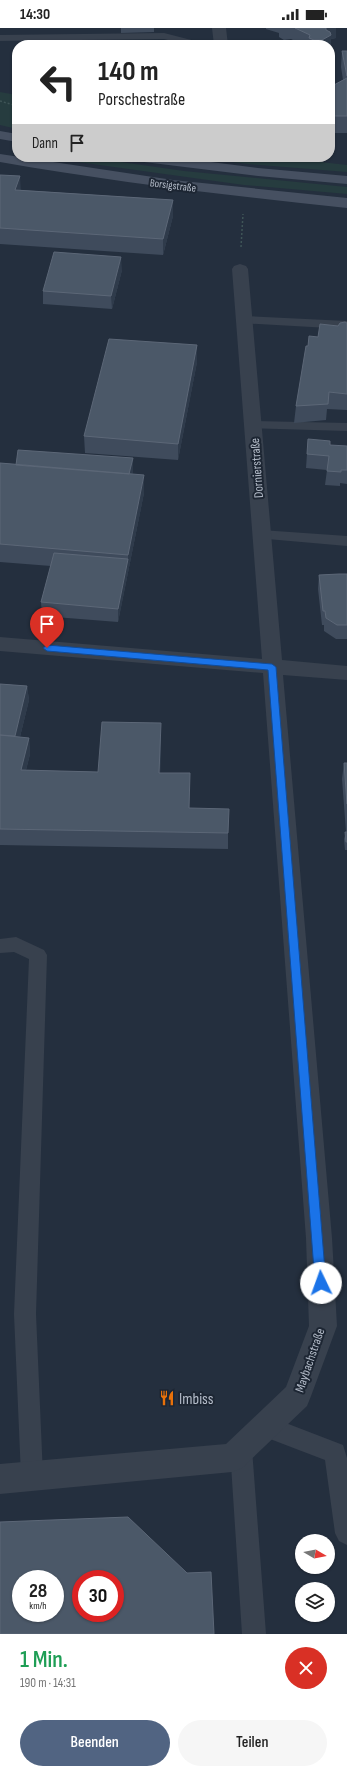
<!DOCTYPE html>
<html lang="de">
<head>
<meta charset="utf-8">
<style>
	body { margin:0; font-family:"Sofia Sans Condensed",sans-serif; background:#f6f6f6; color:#222; height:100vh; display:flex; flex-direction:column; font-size:15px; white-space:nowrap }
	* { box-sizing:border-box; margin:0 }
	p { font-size:13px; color:#767676 }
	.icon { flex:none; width:22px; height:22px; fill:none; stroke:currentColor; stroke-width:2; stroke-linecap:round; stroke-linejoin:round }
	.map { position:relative; height:1606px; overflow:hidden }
	.side { display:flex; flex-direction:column; background:#fff; flex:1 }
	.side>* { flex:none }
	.hud { position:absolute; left:12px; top:12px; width:323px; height:122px; border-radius:16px; box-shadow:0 1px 3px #0004; background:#fff; color:#222; overflow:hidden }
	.needle { width:26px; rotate:100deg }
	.buttons { position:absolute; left:295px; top:1506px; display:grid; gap:8px }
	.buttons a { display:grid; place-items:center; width:40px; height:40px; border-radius:50%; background:#fff; box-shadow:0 1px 3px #0004; font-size:20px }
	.speed { position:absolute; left:12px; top:1542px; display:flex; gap:8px; font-size:20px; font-weight:700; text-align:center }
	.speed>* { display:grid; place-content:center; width:52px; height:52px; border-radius:50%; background:#fff; box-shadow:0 1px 3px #0004; line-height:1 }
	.speed small { font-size:10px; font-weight:400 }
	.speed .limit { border:6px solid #d22; background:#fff; color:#111 }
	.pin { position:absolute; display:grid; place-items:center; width:34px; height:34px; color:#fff; margin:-41px -17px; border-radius:50% 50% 50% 0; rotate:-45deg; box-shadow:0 0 4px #0007 }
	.pin .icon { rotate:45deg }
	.me { position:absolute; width:44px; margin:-22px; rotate:357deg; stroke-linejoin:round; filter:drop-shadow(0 0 3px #0008) }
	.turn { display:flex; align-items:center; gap:14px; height:84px; padding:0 20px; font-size:18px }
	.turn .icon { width:52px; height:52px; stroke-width:2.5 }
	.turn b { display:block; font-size:28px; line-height:34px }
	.then { display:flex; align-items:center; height:38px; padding:0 20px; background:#0003; gap:8px; font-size:15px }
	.round { display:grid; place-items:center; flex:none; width:42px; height:42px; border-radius:21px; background:#f6f6f6 }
	.headline { display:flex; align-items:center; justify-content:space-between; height:68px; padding:0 20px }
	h1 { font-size:24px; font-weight:600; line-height:30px; color:#1e9e55 }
	.button { display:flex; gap:8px; margin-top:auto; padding:8px 20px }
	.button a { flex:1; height:46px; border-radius:24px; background:#516482; color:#fff; font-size:16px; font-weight:600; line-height:46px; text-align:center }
	.button a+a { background:#f6f6f6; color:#222 }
	.status { display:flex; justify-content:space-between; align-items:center; height:28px; padding:0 20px; background:#fff; direction:ltr }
	.status svg { height:11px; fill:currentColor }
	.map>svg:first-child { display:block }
	.green { fill:#263c3f }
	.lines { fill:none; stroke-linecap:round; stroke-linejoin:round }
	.path { stroke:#3f5557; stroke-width:1.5; stroke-dasharray:2 2; stroke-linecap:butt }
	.lane { fill:#38414e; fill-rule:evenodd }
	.street { fill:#38414e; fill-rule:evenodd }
	.secondary { fill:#465061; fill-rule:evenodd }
	.wall { fill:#3f4b5c }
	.shaded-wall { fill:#2f3b4b }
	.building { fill:#4b5868; stroke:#5c6777; fill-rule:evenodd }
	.route { fill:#1a73e8; stroke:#114b97 }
	.labels { text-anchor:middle; stroke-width:4; stroke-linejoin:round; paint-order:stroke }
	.far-street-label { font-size:11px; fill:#b4bcc9; stroke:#1d2633 }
	.street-label { font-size:13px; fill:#b4bcc9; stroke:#1d2633 }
	.near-poi-label { font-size:16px; fill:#b4bcc9; stroke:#1d2633; text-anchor:start }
</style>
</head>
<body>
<div class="status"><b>14:30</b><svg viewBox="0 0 49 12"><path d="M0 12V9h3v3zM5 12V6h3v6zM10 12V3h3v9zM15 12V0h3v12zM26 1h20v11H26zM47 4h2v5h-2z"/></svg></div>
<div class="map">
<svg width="347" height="1606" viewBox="0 0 347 1606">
	<rect width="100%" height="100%" fill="#242f3e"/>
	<path class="green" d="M0,64l17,3v34l-17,-4z
		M42,129h44l98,14 163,16v7l-103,-9z
		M193,129h84l70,8v7l-99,-8z"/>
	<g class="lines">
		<path class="path" d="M0,73l17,5
			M241,219l2,-33"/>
		<path class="lane" d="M164,5l39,10 1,2h-17l-23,-6 -164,2v-6z
			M244,288l103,5v8l-107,-6 -2,-3 2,-3z
			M252,393l95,2v8l-100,-3 -2,-3 2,-3z
			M261,502l86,6v10l-91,-8 -2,-3 2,-3z
			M16,909l28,13 3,5 -11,359 7,162 -3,8 -8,3 -8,-3 -3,-8 -7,-162 15,-355 -15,-7 -14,1v-14z
			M265,1387l78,30 4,13v87l-8,-4 -4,-8 -10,-73 -68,-26 -3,-8 3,-8z
			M241,1410l8,3 3,8 14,185h-24l-12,-185 3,-8z"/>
		<path class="street" d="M212,0h14l2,17h-14z
			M240,236l6,2 2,3 34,391 65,6v14l-64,-5 49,563 5,88 -26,70 -4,10 -65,62 -10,4 -232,22v-30l226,-20 60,-57 23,-61 -3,-88 -43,-565 -263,-22v-14l262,22 -30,-390 2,-3z"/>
		<path class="secondary" d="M0,103l17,3v8l-17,-3z
			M0,126l173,26 174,18v10c-116,-12 -232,-26 -347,-46z
			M129,129h43l86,11 89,8v8l-89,-8 -122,-15 -5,-1z"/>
	</g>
	<path class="wall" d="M121,0h33v4l-33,1z
		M266,0h60l10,10 -5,1 -1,9v-3h-27l-12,-6 -7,1 -5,-3v-4l-13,-4z
		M342,23h5v82h-17v-47h2l11,-6 -2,-13z
		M0,147l21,15 152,10v16l-10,39 -163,-11z
		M122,242l-10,39 -69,-5v-13z
		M347,295v87l-20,-1 -1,11 -32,3 2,-17 12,-60 10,-9 20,-11z
		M197,317v17l-19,98 -93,-7 -1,-17z
		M308,411l22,6 17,1v38l-7,-1v3l-15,-1 2,-15 -21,-2z
		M0,435l133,9 -1,2 12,19 -26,129 -76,-6 -1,-14 10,-36 -51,-4z
		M347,546v65h-11l-12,-8v-6h-2l-4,-36 1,-14z
		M0,656l27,2 2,14 -9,37 9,1 1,16 -4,16 72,2 63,-33 -1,34 29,35 39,25v16l-228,-4z
		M344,735h3v87h-2l-1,-11 2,-7 -4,-53z"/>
	<path class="shaded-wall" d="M326,0h10v10l-5,1 -1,9v-3h-9l1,-5z
		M20,148l1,16 -6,-2z
		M173,172v16l-10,39v-16z
		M121,229l1,13 -10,39 -1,-13z
		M197,317v17l-19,98v-16z
		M133,430v14l-5,20v-14z
		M144,447v18l-26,129v-13l10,-50v-4z
		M27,658l2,14 -13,53 -2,-14z
		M161,695v16l-1,50 -1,-16z
		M29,710l1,16 -8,32 -1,-16z"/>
	<path class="building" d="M295,0h31v2l4,2 1,3 -9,5h-8l-5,-2 1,-3z
		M115,15v2h-83l1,-1z
		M342,23h5v25z
		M347,50v38h-17v-30h2z
		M0,147l20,1 -5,14 158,10 -10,39 -163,-11z
		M54,224l67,5 -10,39 -68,-5z
		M345,294l2,1v71l-18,-2 -1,12 -32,2 10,-60h2l1,-10 9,1 2,-13 18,2 2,-3z
		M109,311l88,6 -19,99 -94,-8z
		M308,411l22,2v4l17,1v24h-6v2l-14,-1 2,-15 -22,-2z
		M18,422l115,8 -4,16 -113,-9z
		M0,435l144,12 -16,80 -128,-11z
		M54,525l74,6 -10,50 -77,-7z
		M339,546h8v51h-10l-11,-7 -1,-7h-2l-4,-36z
		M0,656l27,2 -12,50 -15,-1z
		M102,694l59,1 -2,50h31l-1,35 40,1 -1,24 -228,-4v-94l29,3 -8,32 77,2z
		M344,735h3v41z
		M345,804h2v10h-1z
		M128,1489l59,56 24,-1 3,62h-214v-112zM21,1551h34v34h-34zM81,1551h34v34h-34z"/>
	<path class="route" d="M47,617l225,19 4,3 50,616 -1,3 -4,2 -4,-2 -2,-3 -47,-613 -221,-19 -4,-3z"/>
	<defs>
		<g id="restaurant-bare" transform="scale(1.2)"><path d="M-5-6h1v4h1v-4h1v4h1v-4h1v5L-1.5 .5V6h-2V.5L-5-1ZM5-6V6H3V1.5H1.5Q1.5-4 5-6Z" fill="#e8710a" stroke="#1d2633" stroke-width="2.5" paint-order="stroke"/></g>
	</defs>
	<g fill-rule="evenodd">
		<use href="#restaurant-bare" x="167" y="1370"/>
	</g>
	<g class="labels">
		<g class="far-street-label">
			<text transform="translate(173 157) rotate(7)" y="4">Borsigstraße</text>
		</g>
		<g class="street-label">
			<text transform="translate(256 440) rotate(-94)" y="5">Dornierstraße</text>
			<text transform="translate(309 1332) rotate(-71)" y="5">Maybachstraße</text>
		</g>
		<g class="near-poi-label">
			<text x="179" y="1376">Imbiss</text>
		</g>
	</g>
</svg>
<div class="buttons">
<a><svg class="needle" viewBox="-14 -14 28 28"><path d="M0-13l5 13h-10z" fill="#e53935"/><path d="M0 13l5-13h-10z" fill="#767676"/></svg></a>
<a><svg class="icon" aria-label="layers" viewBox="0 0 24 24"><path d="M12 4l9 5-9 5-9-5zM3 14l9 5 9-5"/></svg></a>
</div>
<div class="speed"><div>28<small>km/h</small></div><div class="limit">30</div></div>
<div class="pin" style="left:47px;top:620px;background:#d93025"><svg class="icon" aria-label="arrive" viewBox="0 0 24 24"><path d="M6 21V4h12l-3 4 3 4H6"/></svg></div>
<svg class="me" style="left:321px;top:1255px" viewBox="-20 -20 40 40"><circle r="19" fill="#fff"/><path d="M0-13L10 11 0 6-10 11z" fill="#1a73e8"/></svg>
<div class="hud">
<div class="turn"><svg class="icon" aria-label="left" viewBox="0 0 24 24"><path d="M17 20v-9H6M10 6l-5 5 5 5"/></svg><div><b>140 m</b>Porschestraße</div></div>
<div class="then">Dann<svg class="icon" aria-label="arrive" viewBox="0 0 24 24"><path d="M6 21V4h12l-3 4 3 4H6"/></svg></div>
</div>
</div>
<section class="side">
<div class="headline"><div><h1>1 Min.</h1><p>190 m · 14:31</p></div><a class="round" style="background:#d93025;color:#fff"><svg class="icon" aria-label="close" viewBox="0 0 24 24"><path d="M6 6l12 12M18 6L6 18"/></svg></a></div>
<div class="button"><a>Beenden</a><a>Teilen</a></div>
</section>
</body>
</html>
